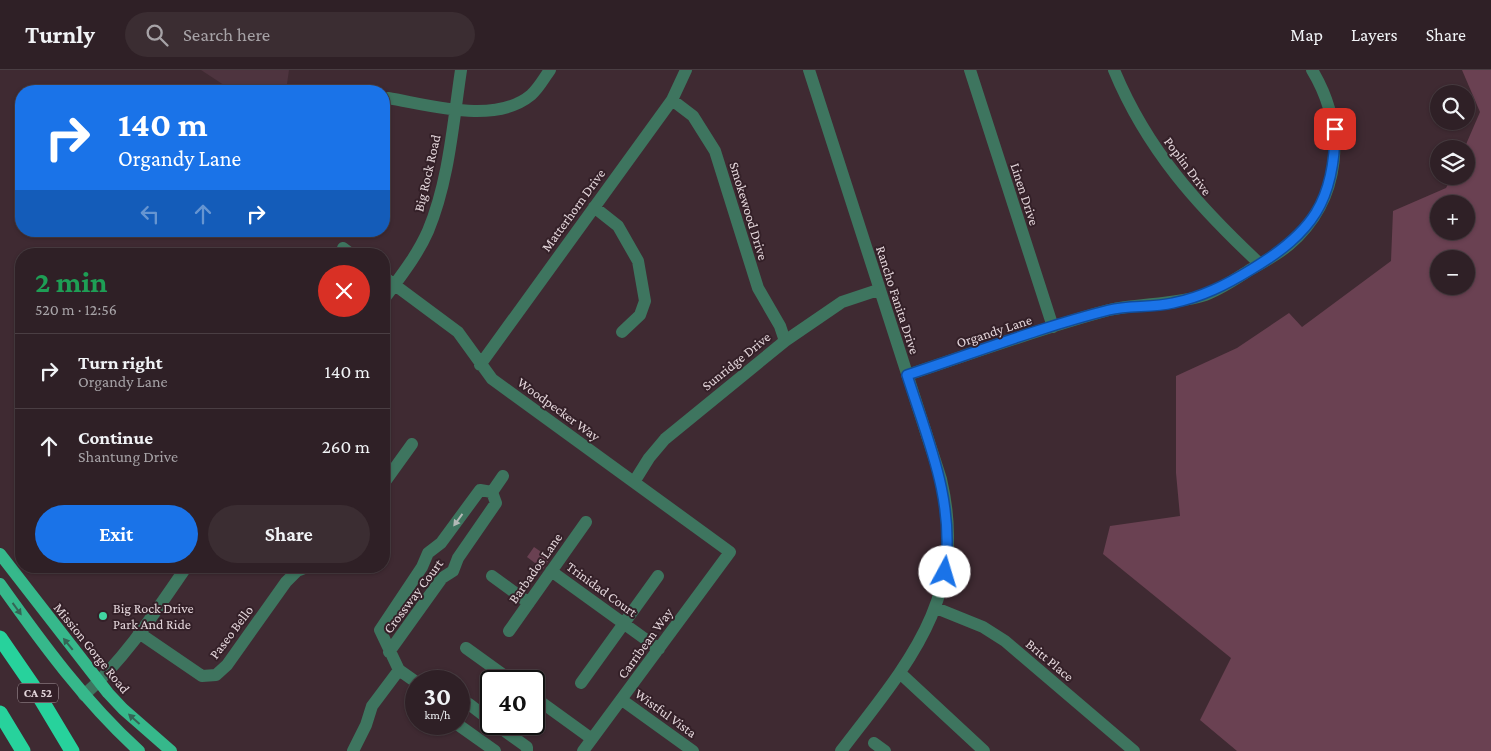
<!DOCTYPE html>
<html lang="en">
<head>
<meta charset="utf-8">
<style>
	body { margin:0; font-family:"Crimson Pro",serif; background:#3b2d32; color:#f1f3f6; height:100vh; display:flex; flex-direction:column; font-size:19px; white-space:nowrap }
	* { box-sizing:border-box; margin:0 }
	p { font-size:16px; color:#a7a3a7 }
	.icon { flex:none; width:28px; height:28px; fill:none; stroke:currentColor; stroke-width:2; stroke-linecap:round; stroke-linejoin:round }
	.map { position:relative; flex:1; overflow:hidden }
	.drawer { position:absolute; left:15px; top:178px; width:375px; height:325px; display:flex; flex-direction:column; background:#2f2026; border-radius:20px; box-shadow:0 1px 4px #0004,0 0 0 1px #4a3e43 }
	.drawer>* { flex:none }
	.banner { position:absolute; left:15px; top:15px; width:375px; height:152px; border-radius:20px; box-shadow:0 1px 4px #0004,0 0 0 1px #4a3e43; background:#1a73e8; color:#fff; overflow:hidden }
	.fabs { position:absolute; left:1430px; top:15px; display:grid; gap:10px }
	.fabs a { display:grid; place-items:center; width:45px; height:45px; border-radius:50%; background:#2f2026; box-shadow:0 1px 4px #0004,0 0 0 1px #4a3e43; font-size:25px }
	.speed { position:absolute; left:405px; top:600px; display:flex; gap:10px; font-size:25px; font-weight:700; text-align:center }
	.speed>* { display:grid; place-content:center; width:65px; height:65px; border-radius:50%; background:#2f2026; box-shadow:0 1px 4px #0004,0 0 0 1px #4a3e43; line-height:1 }
	.speed small { font-size:12px; font-weight:400 }
	.speed .limit { border:2px solid #111; border-radius:8px; background:#fff; color:#111 }
	.pin { position:absolute; display:grid; place-items:center; width:42px; height:42px; color:#fff; margin:-21px; border-radius:10px; box-shadow:0 2px 8px #0006 }
	.me { position:absolute; width:55px; margin:-28px; rotate:6deg; stroke-linejoin:round; filter:drop-shadow(0 0 4px #0008) }
	.turn { display:flex; align-items:center; gap:18px; height:105px; padding:0 20px; font-size:22px }
	.turn .icon { width:65px; height:65px; stroke-width:2.5 }
	.turn b { display:block; font-size:35px; line-height:42px }
	.lanes { display:flex; align-items:center; height:48px; padding:0 20px; background:#0003; justify-content:center; gap:25px; direction:ltr }
	.lanes .off { opacity:.35 }
	.round { display:grid; place-items:center; flex:none; width:52px; height:52px; border-radius:26px; background:#3b2d32 }
	.summary { display:flex; align-items:center; justify-content:space-between; height:85px; padding:0 20px }
	h1 { font-size:30px; font-weight:700; line-height:38px; color:#1e9e55 }
	.action { display:flex; gap:10px; margin-top:auto; padding:10px 20px }
	.action a { flex:1; height:58px; border-radius:30px; background:#1a73e8; color:#fff; font-size:20px; font-weight:700; line-height:58px; text-align:center }
	.action a+a { background:#3b2d32; color:#f1f3f6 }
	ul { padding:0; list-style:none }
	li { display:flex; align-items:center; gap:15px; height:75px; padding:0 20px; border-top:1px solid #4a3e43 }
	li div { flex:1 }
	li b { display:block; font-size:19px }
	li em { font-style:normal }
	header { display:flex; align-items:center; gap:30px; box-sizing:border-box; height:70px; padding:0 25px; background:#2f2026; border-bottom:1px solid #4a3e43 }
	header strong { font-size:24px }
	nav { display:flex; gap:28px; margin-inline-start:auto; font-size:18px }
	.search { width:350px; height:45px; background:#3b2d32; display:flex; align-items:center; gap:12px; box-sizing:border-box; padding:0 18px; border-radius:28px; color:#a7a3a7; font-size:19px }
	.map>svg:first-child { display:block }
	.built { fill:#4e343f }
	.green { fill:#6a4152; fill-rule:evenodd }
	.lines { fill:none; stroke-linecap:round; stroke-linejoin:round }
	.minor { stroke:#3e755f; stroke-width:12 }
	.major { stroke:#36b88b; stroke-width:12 }
	.highway { stroke:#27d29c; stroke-width:15 }
	.oneway { fill:#b2b9b6 }
	.oneway2 { fill:#356455 }
	.route-casing { stroke:#114b97; stroke-width:12 }
	.route { stroke:#1a73e8; stroke-width:9 }
	.poi-dot { fill:#41d4a1; stroke:#342028; stroke-width:2 }
	.labels { text-anchor:middle; stroke-width:4; stroke-linejoin:round; paint-order:stroke }
	.shield { fill:#342028; stroke:#af9fa5; stroke-width:1 }
	.shield-label { font-size:12px; font-weight:bold; fill:#e4d6db }
	.street-label { font-size:14px; fill:#e4d6db; stroke:#342028 }
	.poi-label { font-size:14px; fill:#e4d6db; stroke:#342028; text-anchor:start }
</style>
</head>
<body>
<header>
<strong>Turnly</strong>
<div class="search"><svg class="icon" aria-label="search" viewBox="0 0 24 24"><circle cx="10" cy="10" r="6"/><path d="M15 15l6 6"/></svg>Search here</div>
<nav><a>Map</a><a>Layers</a><a>Share</a></nav>
</header>
<div class="map">
<svg width="1491" height="681" viewBox="0 0 1491 681">
	<rect width="100%" height="100%" fill="#3f2a32"/>
	<path class="built" d="M201,0h88l-3,21h-53z"/>
	<path class="green" d="M1462,0h29v681h-254l-37,-31 31,-62 -128,-104 7,-28 70,-10 -4,-43v-97l61,-28 52,-35 13,14 89,-66 2,-50 53,-23 6,-12h14v-27h-2l16,-37zM1439,134h27v27h-27zM1439,189h27v27h-27z
		M534,477l16,11 -7,11 -16,-12z"/>
	<g class="lines">
		<path class="minor" d="M809,0l132,409c28,119 -33,184 -100,272
			M970,0l83,257
			M1114,0c33,80 84,136 146,194
			M388,28c42,7 107,27 143,-3 8,-7 13,-17 19,-25
			M672,30l21,16 22,35 43,137 22,38 5,15
			M594,137l24,19 20,35 7,40 -5,14 -18,17
			M343,178l8,6
			M384,207l74,55 34,47 238,173 -147,199
			M384,229c16,-22 33,-43 44,-68 21,-50 25,-108 33,-161
			M480,295l192,-265 14,-30
			M907,305c67,-22 134,-47 202,-65 30,-7 62,-5 93,-14 16,-5 32,-16 46,-25 14,-8 29,-16 41,-26 53,-46 58,-117 23,-175
			M634,412l15,-24 16,-19 120,-98 57,-39 36,-12
			M384,413l28,-39
			M492,422l11,-16
			M551,501l108,78
			M492,506l37,27
			M936,538l47,19 22,14 129,110
			M509,561l77,-109
			M139,563l63,43 14,-1 11,-10 59,-83 11,-11 13,-5
			M466,578l46,33
			M389,582l53,-74 11,-7 5,-13 38,-55 -4,-11
			M900,603l84,78
			M416,612l-17,-12 -19,-40 42,-63 6,-14 13,-10 39,-53 12,2
			M581,613l77,-107
			M84,625c41,-36 72,-84 103,-129
			M534,627l58,42
			M622,630l71,51
			M459,636l10,-2 22,17
			M457,654l38,27
			M495,654l32,23v4
			M874,673l11,8
			M353,681l13,-26 6,-19 27,-36"/>
		<path class="major" d="M0,484l108,139 15,16 48,42
			M0,514c42,59 85,118 139,167"/>
		<path class="highway" d="M0,568l33,48 39,65
			M0,643l23,38"/>
	</g>
	<defs><path id="oneway-solid" d="M-6-.8H1V-3.2L6.5 0L1 3.2V.8H-6Z" transform="scale(1.25)"/></defs>
	<use class="oneway" href="#oneway-solid" transform="translate(458 450) rotate(126)"/>
	<g class="oneway2">
		<use href="#oneway-solid" transform="translate(17 539) rotate(54)"/>
		<use href="#oneway-solid" transform="translate(68 574) rotate(-129)"/>
		<use href="#oneway-solid" transform="translate(134 649) rotate(-138)"/>
	</g>
	<g class="lines">
		<g class="route-casing">
			<path id="route" d="M945,502c10,-71 -17,-131 -38,-197 67,-22 134,-48 202,-65 20,-5 43,-2 64,-7 29,-6 53,-18 79,-34 60,-36 83,-68 83,-140"/>
		</g>
		<use href="#route" class="route"/>
	</g>
	<circle class="poi-dot" cx="103" cy="546" r="5"/>
	<g class="labels">
		<rect class="shield" x="18" y="613.5" width="40" height="19" rx="4"/>
		<g class="shield-label">
			<text x="38" y="627">CA 52</text>
		</g>
		<g class="street-label">
			<text transform="translate(1188 96) rotate(53)" y="5">Poplin Drive</text>
			<text transform="translate(427 103) rotate(-77)" y="5">Big Rock Road</text>
			<text transform="translate(1025 124) rotate(72)" y="5">Linen Drive</text>
			<text transform="translate(573 140) rotate(-54)" y="5">Matterhorn Drive</text>
			<text transform="translate(749 141) rotate(73)" y="5">Smokewood Drive</text>
			<text transform="translate(898 230) rotate(72)" y="5">Rancho Fanita Drive</text>
			<text transform="translate(994 261) rotate(-18)" y="5">Organdy Lane</text>
			<text transform="translate(736 291) rotate(-39)" y="5">Sunridge Drive</text>
			<text transform="translate(559 339) rotate(36)" y="5">Woodpecker Way</text>
			<text transform="translate(535 498) rotate(-55)" y="5">Barbados Lane</text>
			<text transform="translate(602 519) rotate(36)" y="5">Trinidad Court</text>
			<text transform="translate(413 526) rotate(-53)" y="5">Crossway Court</text>
			<text transform="translate(231 562) rotate(-53)" y="5">Paseo Bello</text>
			<text transform="translate(645 573) rotate(-54)" y="5">Carribean Way</text>
			<text transform="translate(92 578) rotate(51)" y="5">Mission Gorge Road</text>
			<text transform="translate(1050 590) rotate(40)" y="5">Britt Place</text>
			<text transform="translate(666 643) rotate(36)" y="5">Wistful Vista</text>
		</g>
		<g class="poi-label">
			<text x="113" y="543">Big Rock Drive<tspan x="113" dy="16">Park And Ride</tspan></text>
		</g>
	</g>
</svg>
<div class="fabs">
<a><svg class="icon" aria-label="search" viewBox="0 0 24 24"><circle cx="10" cy="10" r="6"/><path d="M15 15l6 6"/></svg></a>
<a><svg class="icon" aria-label="layers" viewBox="0 0 24 24"><path d="M12 4l9 5-9 5-9-5zM3 14l9 5 9-5"/></svg></a>
<a>+</a>
<a>−</a>
</div>
<div class="speed"><div>30<small>km/h</small></div><div class="limit">40</div></div>
<div class="pin" style="left:1335px;top:59px;background:#d93025"><svg class="icon" aria-label="arrive" viewBox="0 0 24 24"><path d="M6 21V4h12l-3 4 3 4H6"/></svg></div>
<svg class="me" style="left:945px;top:502px" viewBox="-20 -20 40 40"><circle r="19" fill="#fff"/><path d="M0-13L10 11 0 6-10 11z" fill="#1a73e8"/></svg>
<div class="banner">
<div class="turn"><svg class="icon" aria-label="right" viewBox="0 0 24 24"><path d="M7 20v-9h11M14 6l5 5-5 5"/></svg><div><b>140 m</b>Organdy Lane</div></div>
<div class="lanes"><svg class="icon off" aria-label="left" viewBox="0 0 24 24"><path d="M17 20v-9H6M10 6l-5 5 5 5"/></svg><svg class="icon off" aria-label="ahead" viewBox="0 0 24 24"><path d="M12 20V5M6 11l6-6 6 6"/></svg><svg class="icon" aria-label="right" viewBox="0 0 24 24"><path d="M7 20v-9h11M14 6l5 5-5 5"/></svg></div>
</div>
<section class="drawer">
<div class="summary"><div><h1>2 min</h1><p>520 m · 12:56</p></div><a class="round" style="background:#d93025;color:#fff"><svg class="icon" aria-label="close" viewBox="0 0 24 24"><path d="M6 6l12 12M18 6L6 18"/></svg></a></div>
<ul>
<li><svg class="icon" aria-label="right" viewBox="0 0 24 24"><path d="M7 20v-9h11M14 6l5 5-5 5"/></svg><div><b>Turn right</b><p>Organdy Lane</p></div><em>140 m</em></li>
<li><svg class="icon" aria-label="ahead" viewBox="0 0 24 24"><path d="M12 20V5M6 11l6-6 6 6"/></svg><div><b>Continue</b><p>Shantung Drive</p></div><em>260 m</em></li>
</ul>
<div class="action"><a>Exit</a><a>Share</a></div>
</section>
</div>
</body>
</html>
